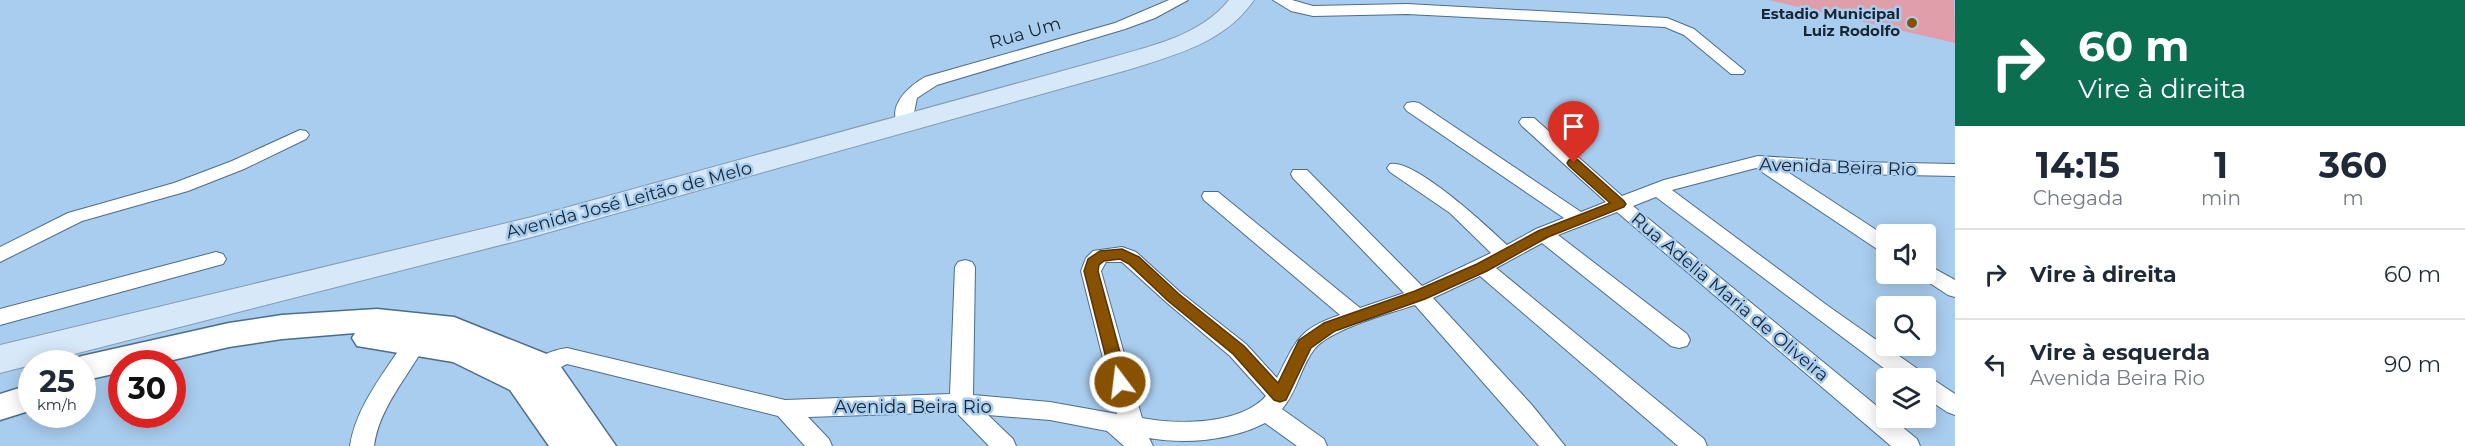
<!DOCTYPE html>
<html lang="pt">
<head>
<meta charset="utf-8">
<style>
	body { margin:0; font-family:Montserrat,sans-serif; background:#f2f2f3; color:#1f2937; height:100vh; display:flex; flex-direction:column; font-size:22px; white-space:nowrap }
	* { box-sizing:border-box; margin:0 }
	p { font-size:20px; color:#747a83 }
	.icon { flex:none; width:33px; height:33px; fill:none; stroke:currentColor; stroke-width:2; stroke-linecap:round; stroke-linejoin:round }
	.map { position:relative; flex:1; overflow:hidden }
	.panel { display:flex; flex-direction:column; background:#fff; width:510px }
	.panel>* { flex:none }
	.hud { background:#0b6e4f; color:#fff; overflow:hidden }
	.tools { position:absolute; left:1876px; top:224px; display:grid; gap:12px }
	.tools a { display:grid; place-items:center; width:60px; height:60px; border-radius:6px; background:#fff; box-shadow:0 3px 15px #0003; font-size:30px }
	.speed { position:absolute; left:18px; top:350px; display:flex; gap:12px; font-size:30px; font-weight:700; text-align:center }
	.speed>* { display:grid; place-content:center; width:78px; height:78px; border-radius:50%; background:#fff; box-shadow:0 3px 15px #0003; line-height:1 }
	.speed small { font-size:15px; font-weight:400 }
	.speed .limit { border:9px solid #d22; background:#fff; color:#111 }
	.pin { position:absolute; display:grid; place-items:center; width:51px; height:51px; color:#fff; margin:-62px -26px; border-radius:50% 50% 50% 0; rotate:-45deg; box-shadow:0 0 6px #0007 }
	.pin .icon { rotate:45deg }
	.me { position:absolute; width:66px; margin:-33px; rotate:345deg; stroke-linejoin:round; filter:drop-shadow(0 0 4px #0008) }
	.turn { display:flex; align-items:center; gap:21px; height:126px; padding:0 24px; font-size:27px }
	.turn .icon { width:78px; height:78px; stroke-width:2.5 }
	.turn b { display:block; font-size:42px; line-height:51px }
	.eta { display:flex; justify-content:space-evenly; align-items:center; height:102px; text-align:center }
	.eta b { font-size:36px; font-weight:700; line-height:42px }
	ul { padding:0; list-style:none }
	li { display:flex; align-items:center; gap:18px; height:90px; padding:0 24px; border-top:2px solid #e0e1e3 }
	li div { flex:1 }
	li b { display:block; font-size:22px }
	li em { font-style:normal }
	main { display:flex; flex:1; min-height:0 }
	.map>svg:first-child { display:block }
	.green { fill:#e09eaa }
	.lines { fill:none; stroke-linecap:round; stroke-linejoin:round }
	.street-casing { stroke:#4c6d8b; stroke-width:2 }
	.secondary-casing { stroke:#4c6d8b; stroke-width:3 }
	.primary-casing { stroke:#839ab1; stroke-width:2 }
	.street { fill:#fff; fill-rule:evenodd }
	.secondary { fill:#fff; fill-rule:evenodd }
	.primary { fill:#d7e8f9; fill-rule:evenodd }
	.route { fill:#875100; stroke:#583500; stroke-width:1.5 }
	.poi-dot { fill:#875100; stroke:#a9cdef; stroke-width:2 }
	.labels { text-anchor:middle; stroke-width:5; stroke-linejoin:round; paint-order:stroke }
	.far-poi-label { font-size:15px; font-weight:bold; fill:#182633; stroke:#a9cdef; text-anchor:end }
	.street-label { font-size:18px; fill:#182633; stroke:#a9cdef }
</style>
</head>
<body>
<main>
<div class="map">
<svg width="1955" height="446" viewBox="0 0 1955 446">
	<rect width="100%" height="100%" fill="#a9cdef"/>
	<path class="green" d="M1768,0h186l1,43z"/>
	<g class="lines">
		<g class="street-casing">
			<path id="street" d="M1169,0h19l-33,18 -30,11 -188,56 -20,13 -6,29h-12c-13,-21 10,-41 26,-50l190,-54z
				M1273,0h19l21,6 94,-2 260,14 27,11 51,42 -2,3h-12l-47,-39 -19,-8 -258,-13 -94,2 -22,-5z
				M1413,102l6,1 162,109 25,-10 -84,-76 -3,-4 3,-4h12l88,78 42,-16 94,-24 96,6 101,2v12l-101,-2 -71,-5 104,68v16l-7,-2 -124,-83 -84,22 156,116 94,66 3,5 9,3 21,14v21l-8,-3 -21,-14v-20h-29l-241,-181 -23,9 284,233 3,7h-29l-274,-234 -59,23 129,99 3,6 -3,6 -8,2 -8,-2 -129,-103 -46,25 208,171 3,7h-29l-198,-170 -47,22 98,106 34,42h-26l-124,-141c-25,8 -88,25 -102,46 -13,18 -16,41 -31,58l42,30 3,7h-30l-32,-23c-33,17 -79,22 -116,15l4,8h-29l-17,-15 -57,-11 -62,-5 25,24 3,7h-27l-33,-34 -148,5 21,22 3,7h-27l-27,-30 -211,-52 -33,17 -8,-3 -3,-6c7,-13 29,-22 44,-24l218,52 165,-6 5,-127 3,-5 7,-2 7,2 3,5 -2,128 77,7 67,12 -36,-143 5,-13 7,-7 29,-4 14,5 44,40 66,52 31,34c19,-37 21,-49 63,-63l-136,-115 -2,-4 2,-4h14l142,116 44,-15 -111,-115 -2,-4 2,-4h14l115,116 69,-33 -41,-40 -60,-41 -3,-4 3,-4c24,-6 98,63 117,81l29,-16 28,-11 -157,-107 -3,-4 3,-4zM1106,262h16l44,40 64,54 36,40c-26,29 -88,29 -124,22l-41,-147z
				M300,130l6,1 3,4 -3,4 -62,30 -56,22 -106,30 -82,41v-15l68,-34 106,-30 58,-22z
				M216,252l7,2 3,5 -3,5 -223,61v-16z
				M1926,264l29,16v17l-7,-2 -29,-19 -2,-3h9z
				M414,337l8,2 3,6c-18,33 -46,63 -51,101h-24c6,-40 35,-74 56,-107z"/>
		</g>
		<g class="secondary-casing">
			<path id="secondary" d="M377,309l77,8 100,40 62,89h-67l-39,-56 -57,-28 -96,-16 -5,-8 3,-5 -73,6 -53,8 -69,16h-38v9l-40,9v-18h-13l1,-3 12,-4 147,-33 53,-8z
				M32,384v26l-32,10v-26z"/>
		</g>
		<g class="primary-casing">
			<path id="primary" d="M1229,0h25c-29,42 -76,54 -123,69l-599,168 -532,136v-28l532,-128 581,-160c41,-12 88,-22 116,-57z"/>
		</g>
		<use href="#street" class="street"/>
		<use href="#secondary" class="secondary"/>
		<use href="#primary" class="primary"/>
	</g>
	<path class="route" d="M1574,159l4,1 46,41 2,3 -2,3 -76,30 -61,34 -62,28 -90,32 -24,17 -25,52 -6,2 -6,-2 -41,-46 -65,-53 -39,-37 -9,-5 -16,2 -5,4 -1,6 30,111 -2,4h-11l-3,-4 -28,-111 4,-12 12,-8 22,-2 17,8 40,37 65,52 34,37 21,-43 25,-17 91,-32 62,-27 61,-33 72,-28 -41,-37 -2,-3 2,-3z"/>
	<circle class="poi-dot" cx="1912" cy="23" r="6"/>
	<g class="labels">
		<g class="far-poi-label">
			<text x="1900" y="19">Estadio Municipal<tspan x="1900" dy="17">Luiz Rodolfo</tspan></text>
		</g>
		<g class="street-label">
			<text transform="translate(1025 33) rotate(-16)" y="6">Rua Um</text>
			<text transform="translate(1838 167) rotate(2)" y="6">Avenida Beira Rio</text>
			<text transform="translate(629 200) rotate(-15)" y="6">Avenida José Leitão de Melo</text>
			<text transform="translate(1730 297) rotate(40)" y="6">Rua Adelia Maria de Oliveira</text>
			<text x="913" y="413">Avenida Beira Rio</text>
		</g>
	</g>
</svg>
<div class="tools">
<a><svg class="icon" aria-label="sound" viewBox="0 0 24 24"><path d="M4 9h4l5-4v14l-5-4H4zM17 9q2 3 0 6"/></svg></a>
<a><svg class="icon" aria-label="search" viewBox="0 0 24 24"><circle cx="10" cy="10" r="6"/><path d="M15 15l6 6"/></svg></a>
<a><svg class="icon" aria-label="layers" viewBox="0 0 24 24"><path d="M12 4l9 5-9 5-9-5zM3 14l9 5 9-5"/></svg></a>
</div>
<div class="speed"><div>25<small>km/h</small></div><div class="limit">30</div></div>
<div class="pin" style="left:1574px;top:163px;background:#d93025"><svg class="icon" aria-label="arrive" viewBox="0 0 24 24"><path d="M6 21V4h12l-3 4 3 4H6"/></svg></div>
<svg class="me" style="left:1120px;top:382px" viewBox="-20 -20 40 40"><circle r="17" fill="#875100" stroke="#fff" stroke-width="3"/><path d="M0-11L8 9 0 5-8 9z" fill="#fff"/></svg>
</div>
<section class="panel">
<div class="hud">
<div class="turn"><svg class="icon" aria-label="right" viewBox="0 0 24 24"><path d="M7 20v-9h11M14 6l5 5-5 5"/></svg><div><b>60 m</b>Vire à direita</div></div>
</div>
<div class="eta">
<div><b>14:15</b><p>Chegada</p></div>
<div><b>1</b><p>min</p></div>
<div><b>360</b><p>m</p></div>
</div>
<ul>
<li><svg class="icon" aria-label="right" viewBox="0 0 24 24"><path d="M7 20v-9h11M14 6l5 5-5 5"/></svg><div><b>Vire à direita</b></div><em>60 m</em></li>
<li><svg class="icon" aria-label="left" viewBox="0 0 24 24"><path d="M17 20v-9H6M10 6l-5 5 5 5"/></svg><div><b>Vire à esquerda</b><p>Avenida Beira Rio</p></div><em>90 m</em></li>
</ul>
</section>
</main>
</body>
</html>
